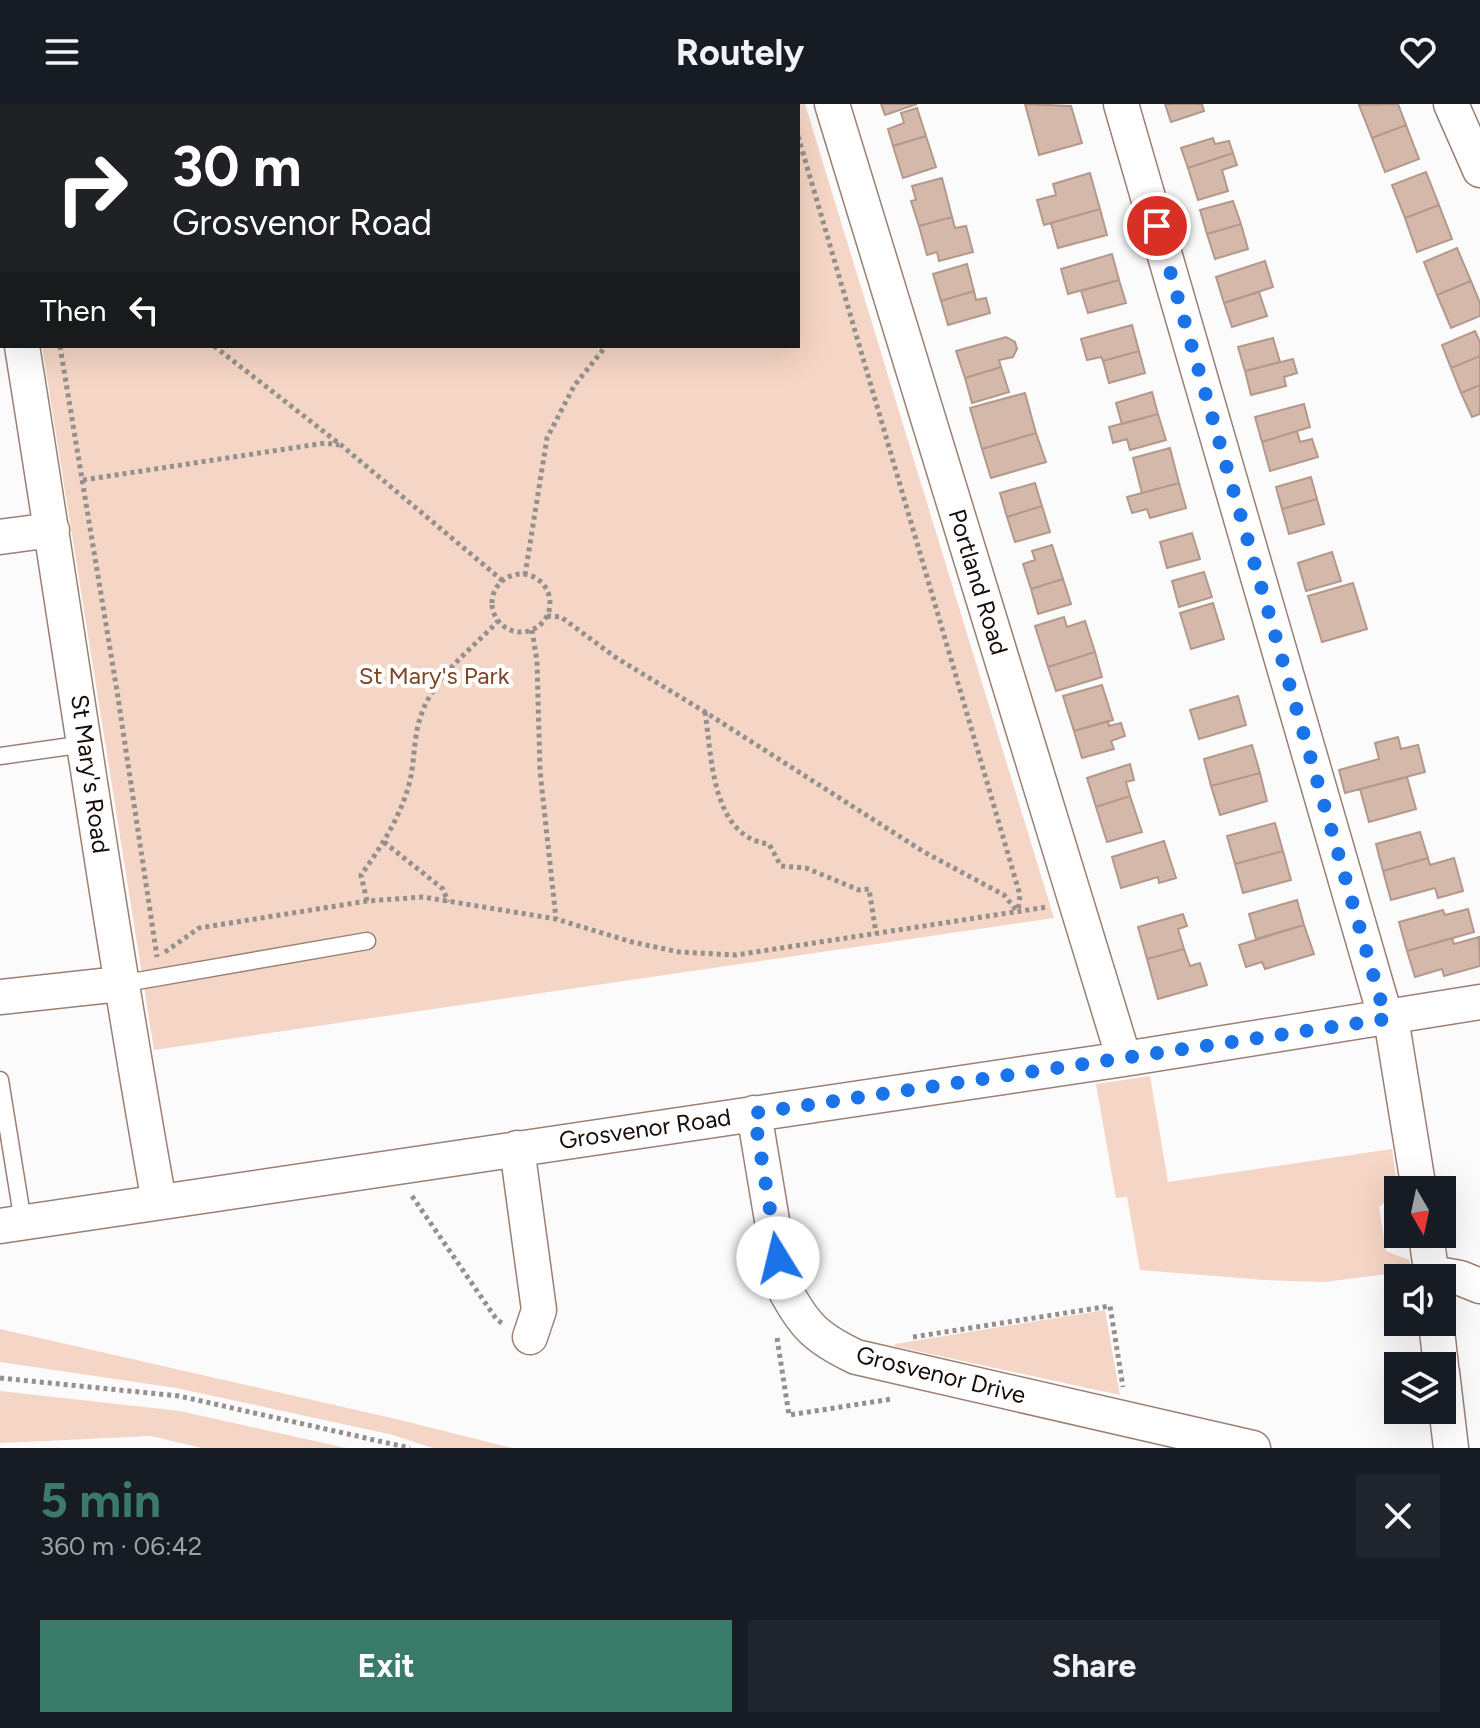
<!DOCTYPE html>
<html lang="en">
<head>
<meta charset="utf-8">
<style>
	body { margin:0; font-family:Figtree,sans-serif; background:#20242c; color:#f1f3f6; height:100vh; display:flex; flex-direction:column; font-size:30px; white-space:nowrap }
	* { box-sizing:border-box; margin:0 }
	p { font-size:26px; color:#9ea1a6 }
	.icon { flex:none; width:44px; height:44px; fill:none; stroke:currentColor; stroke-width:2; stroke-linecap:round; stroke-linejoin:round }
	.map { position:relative; height:1344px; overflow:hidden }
	.drawer { display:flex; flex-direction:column; background:#171b24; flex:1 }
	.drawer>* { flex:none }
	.top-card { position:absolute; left:0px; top:0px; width:800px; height:244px; box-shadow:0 8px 32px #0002; background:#202124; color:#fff; overflow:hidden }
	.needle { width:52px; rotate:171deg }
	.tools { position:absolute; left:1384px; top:1072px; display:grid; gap:16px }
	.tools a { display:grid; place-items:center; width:72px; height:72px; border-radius:0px; background:#171b24; box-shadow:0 8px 32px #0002; font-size:40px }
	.pin { position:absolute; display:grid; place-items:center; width:68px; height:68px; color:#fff; margin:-34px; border:4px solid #fff; border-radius:50%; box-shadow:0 2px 8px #0007 }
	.me { position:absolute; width:88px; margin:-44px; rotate:351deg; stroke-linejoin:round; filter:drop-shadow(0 0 6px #0008) }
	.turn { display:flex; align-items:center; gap:28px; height:168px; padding:0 40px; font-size:36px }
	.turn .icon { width:104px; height:104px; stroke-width:2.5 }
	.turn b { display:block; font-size:56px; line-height:68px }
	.then { display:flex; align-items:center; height:76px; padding:0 40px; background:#0003; gap:16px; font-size:30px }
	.round { display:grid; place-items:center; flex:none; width:84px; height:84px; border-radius:0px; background:#20242c }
	.head { display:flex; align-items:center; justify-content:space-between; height:136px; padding:0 40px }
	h1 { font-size:48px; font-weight:700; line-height:60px; color:#3a7a69 }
	.primary-button { display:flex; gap:16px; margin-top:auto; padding:16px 40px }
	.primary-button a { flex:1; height:92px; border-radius:0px; background:#3a7a69; color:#fff; font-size:32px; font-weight:700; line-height:92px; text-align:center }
	.primary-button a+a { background:#20242c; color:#f1f3f6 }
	header { display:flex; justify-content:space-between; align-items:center; height:104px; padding:0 40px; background:#171b24; font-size:36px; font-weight:700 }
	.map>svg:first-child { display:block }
	.green { fill:#f5d5c5 }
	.building { fill:#d4b8aa; stroke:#b4988b; stroke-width:2 }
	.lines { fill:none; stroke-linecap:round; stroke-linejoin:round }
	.lane-casing { stroke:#9a8073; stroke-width:19 }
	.street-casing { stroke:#9a8073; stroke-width:37 }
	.path { stroke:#94908e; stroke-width:5; stroke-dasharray:4 4; stroke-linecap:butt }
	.lane { stroke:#fff; stroke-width:16 }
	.street { stroke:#fff; stroke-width:34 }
	.route { stroke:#1a73e8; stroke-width:14; stroke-dasharray:0 25.2 }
	.labels { text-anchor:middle; stroke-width:8; stroke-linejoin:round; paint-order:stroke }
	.street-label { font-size:24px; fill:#150b07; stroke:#fff }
	.park-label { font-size:24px; fill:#804424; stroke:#fff }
</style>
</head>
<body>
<header><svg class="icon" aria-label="menu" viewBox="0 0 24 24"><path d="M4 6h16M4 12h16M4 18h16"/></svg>Routely<svg class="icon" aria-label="heart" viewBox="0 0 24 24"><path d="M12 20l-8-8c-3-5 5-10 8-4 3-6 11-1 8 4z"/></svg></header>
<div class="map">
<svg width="1480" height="1344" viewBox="0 0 1480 1344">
	<rect width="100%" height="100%" fill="#fbfbfb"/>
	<path class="green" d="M483,0h322l249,814 -900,132 -112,-704h756v-240h-327z
		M1150,972l18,106 224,-33 6,42 -19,16 7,44 23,9 3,11 -88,11 -59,-2 -125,-10 -13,-73 -11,1 -20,-114z
		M1105,1206l15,85 -226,-49 1,-2z
		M0,1225l396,90 116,29h-79l-44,-14 -213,-46 -176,-26z
		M0,1287l180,20 166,37h-144l-51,-12 -151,7z"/>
	<path class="building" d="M881,0h36l-32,11z
		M1025,0l46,2 11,37 -43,12z
		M1165,0h37l2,7 -33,11z
		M1398,0l8,21 -34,13 -13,-33z
		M917,4l9,28 -33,10 -5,-17 16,-6 -3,-10z
		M1406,21l13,34 -34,13 -13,-34z
		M926,32l10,31 -33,11 -10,-32z
		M1213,34l2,6 14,-3 4,12 -45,15 -7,-20z
		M1233,49l4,12 -15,5 6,21 -30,9 -10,-32z
		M1426,68l13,33 -34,13 -13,-33z
		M1090,69l10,36 -56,16 -7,-25 19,-5 -3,-11z
		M942,74l10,39 -33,9 -8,-25 5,-1 -4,-14z
		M1233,97l8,23 -34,10 -7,-24z
		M1439,101l13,34 -35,13 -12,-34z
		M1100,105l7,26 -49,13 -7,-25z
		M952,113l3,11 11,-2 7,26 -34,9 -2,-9 -10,3 -8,-29z
		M1241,120l7,25 -33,10 -8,-25z
		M1457,144l14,33 -34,14 -13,-33z
		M1112,150l7,26 -51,14 -7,-25z
		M1265,157l8,26 -49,16 -8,-26z
		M967,160l7,27 -33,10 -8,-27z
		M1119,176l7,23 -38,10 -7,-22z
		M1471,177l9,22v13l-29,12 -14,-33z
		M974,187l2,9 10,-2 4,15 -42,12 -7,-24z
		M1259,188l8,24 -35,11 -8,-24z
		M1132,221l7,26 -36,10 -2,-4 -14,3 -6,-21z
		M1475,227l5,11v14l-29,12 -9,-23z
		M1006,233l9,5 2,7 -4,8 -14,3 2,7 -36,11 -9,-27z
		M1273,234l7,24 -35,9 -7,-24z
		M1139,247l6,22 -36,10 -6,-22z
		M1480,252v29l-19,8 -10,-25z
		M1293,255l4,14 -13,4 2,9 -35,9 -6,-24z
		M1001,263l8,25 -37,11 -7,-25z
		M1480,281v29l-8,3 -11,-24z
		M1152,288l6,22 -36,10 -6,-21z
		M1025,289l11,40 -54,16 -12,-41z
		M1304,300l6,23 -48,15 -7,-25z
		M1158,310l8,26 -36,10 -3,-11 -14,4 -4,-16z
		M1297,327l3,11 12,-3 6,18 -48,14 -8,-29z
		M1036,329l10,29 -55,16 -9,-29z
		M1170,344l9,35 -37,10 -9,-35z
		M1311,373l6,22 -35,10 -6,-22z
		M1035,379l7,23 -35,11 -7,-24z
		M1179,379l7,25 -36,10 -3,-9 -15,4 -5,-16z
		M1317,395l7,25 -35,10 -7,-25z
		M1042,402l8,26 -35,10 -8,-25z
		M1192,429l8,26 -33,9 -7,-26z
		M1052,441l11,34 -32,10 -8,-25 12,-4 -3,-9z
		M1332,448l9,29 -35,10 -8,-28z
		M1204,468l8,25 -33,10 -7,-26z
		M1063,475l8,25 -33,10 -7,-25z
		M1353,479l14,46 -45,13 -14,-46z
		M1213,499l11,36 -33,10 -11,-36z
		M1064,513l3,10 18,-6 10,31 -47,15 -13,-41z
		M1095,548l7,25 -46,14 -8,-24z
		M1102,581l11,35 -39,11 -11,-35z
		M1238,592l8,29 -47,14 -9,-29z
		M1108,617l1,5 12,-3 4,13 -14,5 3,8 -32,9 -8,-27z
		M1398,633l3,12 17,-4 7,27 -80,21 -6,-23 40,-11 -4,-16z
		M1252,641l8,28 -49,13 -7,-27z
		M1130,660l4,16 -8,2 4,14 -34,11 -9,-29z
		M1260,669l7,28 -47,14 -9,-29z
		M1407,673l9,32 -47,13 -9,-33z
		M1130,692l12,36 -35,10 -11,-35z
		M1275,719l8,28 -48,13 -8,-28z
		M1420,728l8,26 -45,13 -7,-27z
		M1164,737l12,37 -17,5 -1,-6 -37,11 -9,-31z
		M1283,747l8,29 -48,13 -8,-29z
		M1428,754l2,7 24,-7 9,33 -25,7 -3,-10 -44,12 -8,-29z
		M1297,796l7,25 -48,14 -7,-25z
		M1468,805l6,23 -67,19 -8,-29 44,-12 2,5z
		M1183,810l4,12 -9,3 6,20 -37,10 -9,-32z
		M1304,821l10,29 -49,15 -3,-7 -16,5 -7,-22z
		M1479,833l1,29 -36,10 -2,-7 -27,8 -8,-26 45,-13 2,6z
		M1184,845l6,17 10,-3 7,22 -49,14 -11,-40z"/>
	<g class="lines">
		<g class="lane-casing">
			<path id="lane" d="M0,188l2,-1
				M0,652l85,-12
				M120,880l247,-43
				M0,976l23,142"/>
		</g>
		<g class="street-casing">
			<path id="street" d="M832,0l292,955
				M1121,0l265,915
				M1451,0l29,66
				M0,103l2,12
				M22,242c46,285 86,571 137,856
				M0,433l52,-7
				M0,893l120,-13
				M1391,914l28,172
				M754,1009l29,173c21,40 33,52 73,71l397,91
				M517,1044l22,162 -9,27
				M0,1122l1124,-167 356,-57
				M1426,1130l6,44
				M1432,1169l28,5 20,8
				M1436,1218l5,44
				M1442,1268l9,76"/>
		</g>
		<path class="path" d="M789,0v2
			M546,2l11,-2
			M772,2l2,-2
			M798,32l222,759 -2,17
			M60,242l57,345 40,266
			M214,242l127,99 162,136
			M83,376l242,-37 14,2
			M492 499a29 29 0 1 1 58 0a29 29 0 1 1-58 0Z
			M525,471l22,-137 27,-52 32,-40
			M547,512l14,1 54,40 90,55 219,140 80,43 13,16
			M532,526l5,31 3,110 16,148
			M705,608c7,44 6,125 64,132l12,22 25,2 53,22 10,-1 7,44
			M384,738l59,47 5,13
			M367,797l-6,-26c21,-29 43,-64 50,-99 4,-22 3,-45 12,-66 15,-37 49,-61 75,-89
			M165,848l34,-24 168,-27 56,-4 133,22 76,23 47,10 57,3 311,-48
			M412,1092l85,124 7,4
			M913,1233l197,-31 13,81
			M777,1234l12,77 103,-16
			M0,1274l179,18 231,52"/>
		<use href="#lane" class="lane"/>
		<use href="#street" class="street"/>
	</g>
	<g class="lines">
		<path class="route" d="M778,1154l-24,-145 632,-94 -229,-793"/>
	</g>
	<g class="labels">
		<g class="street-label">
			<text transform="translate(978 478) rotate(73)" y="8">Portland Road</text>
			<text transform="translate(90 670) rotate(82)" y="8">St Mary's Road</text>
			<text transform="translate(645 1025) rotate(-8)" y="8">Grosvenor Road</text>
			<text transform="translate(941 1271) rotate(14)" y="8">Grosvenor Drive</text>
		</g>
		<g class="park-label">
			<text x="434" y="580">St Mary's Park</text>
		</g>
	</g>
</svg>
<div class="tools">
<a><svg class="needle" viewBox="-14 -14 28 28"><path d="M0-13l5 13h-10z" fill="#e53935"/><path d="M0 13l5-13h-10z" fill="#9ea1a6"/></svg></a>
<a><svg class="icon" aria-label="sound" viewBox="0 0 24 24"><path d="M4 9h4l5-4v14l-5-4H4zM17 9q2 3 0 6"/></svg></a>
<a><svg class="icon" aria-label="layers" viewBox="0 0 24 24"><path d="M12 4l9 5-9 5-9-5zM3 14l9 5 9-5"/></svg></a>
</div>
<div class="pin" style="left:1157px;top:122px;background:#d93025"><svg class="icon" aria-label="arrive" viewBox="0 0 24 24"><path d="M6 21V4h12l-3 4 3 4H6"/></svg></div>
<svg class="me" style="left:778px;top:1154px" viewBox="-20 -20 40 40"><circle r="19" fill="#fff"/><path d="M0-13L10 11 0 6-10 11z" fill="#1a73e8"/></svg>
<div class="top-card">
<div class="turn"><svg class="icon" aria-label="right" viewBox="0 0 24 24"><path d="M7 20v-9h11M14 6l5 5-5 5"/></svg><div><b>30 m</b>Grosvenor Road</div></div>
<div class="then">Then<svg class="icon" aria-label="left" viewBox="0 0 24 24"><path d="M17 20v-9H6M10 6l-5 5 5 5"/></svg></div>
</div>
</div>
<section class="drawer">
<div class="head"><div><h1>5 min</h1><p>360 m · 06:42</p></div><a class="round"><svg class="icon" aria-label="close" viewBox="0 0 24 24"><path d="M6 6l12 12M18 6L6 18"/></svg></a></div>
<div class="primary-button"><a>Exit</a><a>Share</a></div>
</section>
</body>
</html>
